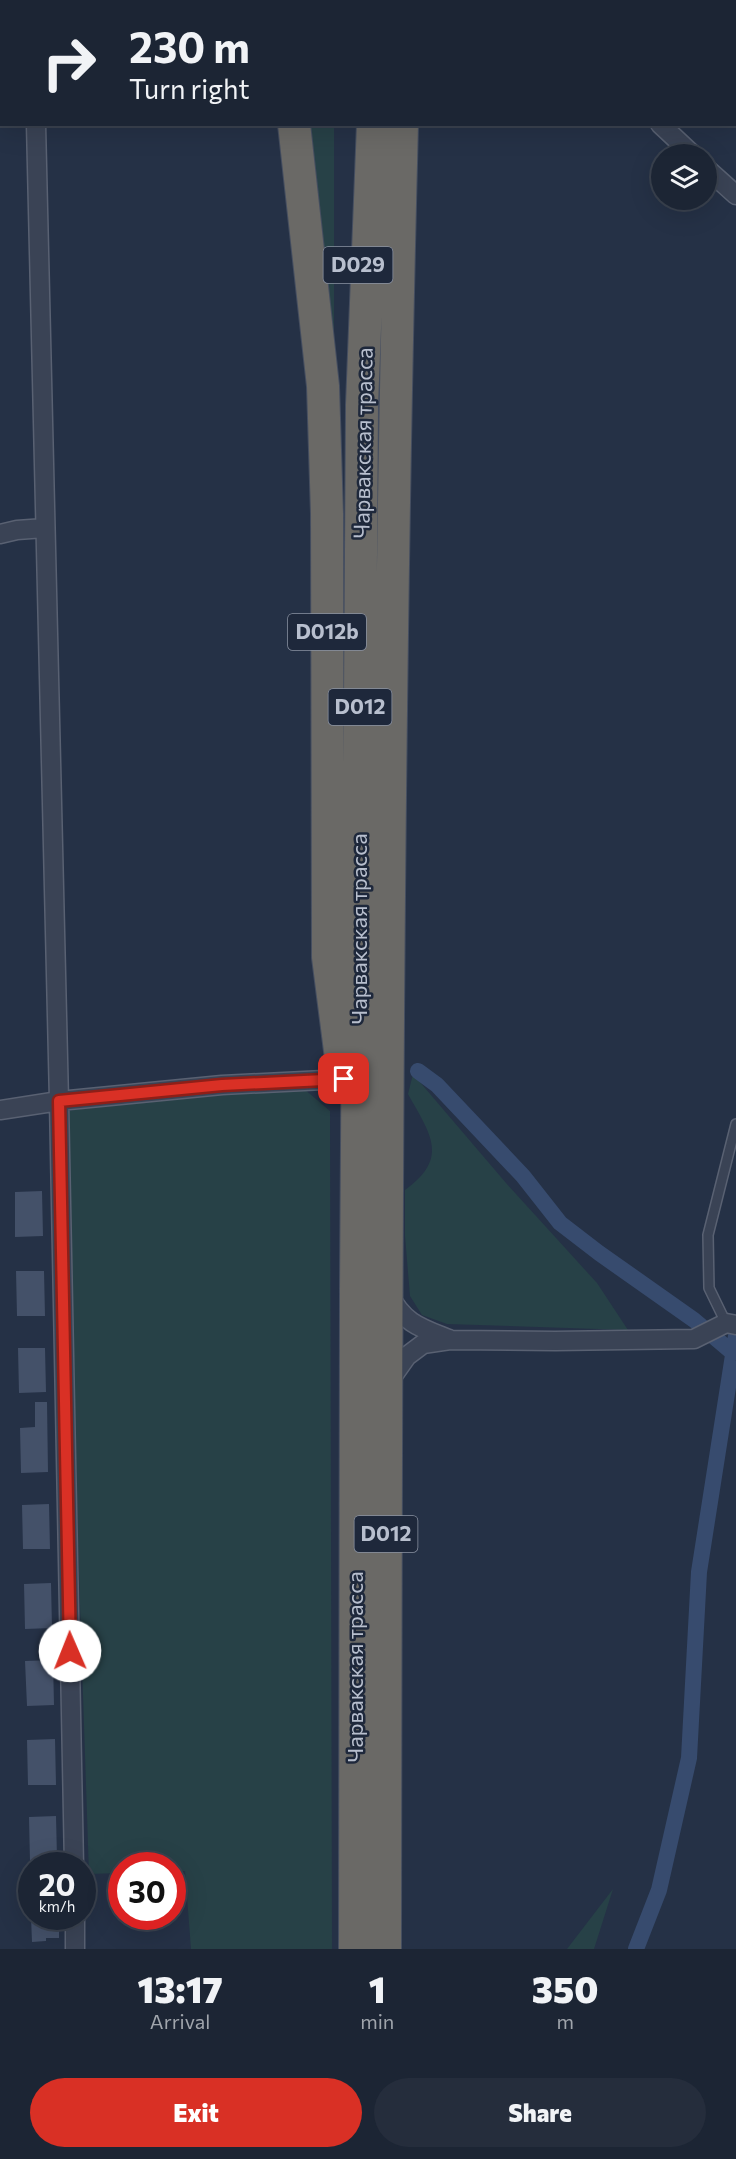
<!DOCTYPE html>
<html lang="en">
<head>
<meta charset="utf-8">
<style>
	body { margin:0; font-family:Commissioner,sans-serif; background:#252d3c; color:#f1f3f6; height:100vh; display:flex; flex-direction:column; font-size:22px; white-space:nowrap }
	* { box-sizing:border-box; margin:0 }
	p { font-size:20px; color:#a0a5ac }
	.icon { flex:none; width:33px; height:33px; fill:none; stroke:currentColor; stroke-width:2; stroke-linecap:round; stroke-linejoin:round }
	.map { position:relative; height:1949px; overflow:hidden }
	.drawer { display:flex; flex-direction:column; background:#1c2534; flex:1 }
	.drawer>* { flex:none }
	.banner { position:absolute; left:0px; top:0px; width:736px; height:126px; box-shadow:0 6px 24px #0002,0 0 0 2px #3a424f; background:#1c2534; color:#f1f3f6; overflow:hidden }
	.controls { position:absolute; left:651px; top:144px; display:grid; gap:12px }
	.controls a { display:grid; place-items:center; width:66px; height:66px; border-radius:50%; background:#1c2534; box-shadow:0 6px 24px #0002,0 0 0 2px #3a424f; font-size:30px }
	.speed { position:absolute; left:18px; top:1852px; display:flex; gap:12px; font-size:30px; font-weight:700; text-align:center }
	.speed>* { display:grid; place-content:center; width:78px; height:78px; border-radius:50%; background:#1c2534; box-shadow:0 6px 24px #0002,0 0 0 2px #3a424f; line-height:1 }
	.speed small { font-size:15px; font-weight:400 }
	.speed .limit { border:9px solid #d22; background:#fff; color:#111 }
	.pin { position:absolute; display:grid; place-items:center; width:51px; height:51px; color:#fff; margin:-26px; border-radius:12px; box-shadow:0 3px 9px #0006 }
	.me { position:absolute; width:66px; margin:-33px; rotate:359deg; stroke-linejoin:round; filter:drop-shadow(0 0 4px #0008) }
	.turn { display:flex; align-items:center; gap:21px; height:126px; padding:0 30px; font-size:27px }
	.turn .icon { width:78px; height:78px; stroke-width:2.5 }
	.turn b { display:block; font-size:42px; line-height:51px }
	.eta { display:flex; justify-content:space-evenly; align-items:center; height:102px; text-align:center }
	.eta b { font-size:36px; font-weight:800; line-height:42px }
	.action { display:flex; gap:12px; margin-top:auto; padding:12px 30px }
	.action a { flex:1; height:69px; border-radius:36px; background:#d93025; color:#fff; font-size:24px; font-weight:800; line-height:69px; text-align:center }
	.action a+a { background:#252d3c; color:#f1f3f6 }
	.map>svg:first-child { display:block }
	.green { fill:#274147 }
	.lines { fill:none; stroke-linecap:round; stroke-linejoin:round }
	.canal { stroke:#374b6e; stroke-width:16 }
	.building { fill:#445169 }
	.service-casing { stroke:#596172; stroke-width:12 }
	.minor-casing { stroke:#596172; stroke-width:21 }
	.trunk-casing { stroke:#454e60; stroke-width:34 }
	.service { stroke:#3a4355; stroke-width:9 }
	.minor { stroke:#3a4355; stroke-width:18 }
	.trunk { stroke:#6a6966; stroke-width:32 }
	.route-casing { stroke:#8d1f18; stroke-width:15 }
	.route { stroke:#d93025; stroke-width:10 }
	.labels { text-anchor:middle; stroke-width:5; stroke-linejoin:round; paint-order:stroke }
	.shield { fill:#1e283b; stroke:#8a92a2; stroke-width:1.5 }
	.shield-label { font-size:21px; font-weight:bold; fill:#b8bfce }
	.street-label { font-size:22px; fill:#b8bfce; stroke:#1e283b }
</style>
</head>
<body>
<div class="map">
<svg width="736" height="1949" viewBox="0 0 736 1949">
	<rect width="100%" height="100%" fill="#253146"/>
	<path class="green" d="M302,125h32v246z
		M413,1074l93,109 91,100 31,47 -181,-6 -25,-9 -12,-19 -5,-60v-46c45,-33 25,-56 3,-96z
		M303,1088l27,23 2,838h-141l-6,-78h-12l-1,-5h-50l-1,7 -32,1 -11,-329 -11,-434 135,-19z
		M613,1889l-19,60h-27z"/>
	<g class="lines">
		<path class="canal" d="M418,1071l19,14 86,91 37,47 39,30 95,67 39,33
			M636,1949l23,-59 30,-132 10,-186 37,-236"/>
	</g>
	<path class="building" d="M42,1191l1,45 -28,1v-45z
		M16,1271h28l1,45h-28z
		M18,1348h27l1,44 -27,1z
		M35,1402h12l1,70 -27,1 -1,-45 15,-1z
		M49,1504l1,45h-27l-1,-44z
		M51,1583l1,45 -27,1 -1,-45z
		M53,1660l1,45 -27,1 -2,-45z
		M55,1739l1,46h-28l-1,-45z
		M56,1816l1,42 -13,1v3h-14l-1,-45z
		M31,1917h28v21h-13v3l-14,1z"/>
	<g class="lines">
		<g class="service-casing">
			<path id="service" d="M726,1323l-17,-35 -1,-53 28,-111"/>
		</g>
		<g class="minor-casing">
			<path id="minor" d="M33,0v2
				M526,0l1,2
				M36,124l23,977 15,765
				M660,124l32,30
				M706,168l30,27
				M0,534l17,-4 28,-2
				M0,1110l59,-9 163,-16 122,-6
				M389,1294c14,29 32,34 60,45
				M390,1380l17,-24 16,-12 27,-4 105,1 139,-2 32,-16 10,2
				M75,1917v32"/>
		</g>
		<g class="trunk-casing">
			<path id="trunk" d="M280,0v2
				M349,0v2
				M375,2v-2
				M405,2v-2
				M294,124l29,262 4,128 1,443 14,109
				M355,1949l1,-659 6,-885 11,-281
				M385,1949c1,-608 1,-1216 17,-1825"/>
		</g>
		<use href="#service" class="service"/>
		<use href="#minor" class="minor"/>
		<use href="#trunk" class="trunk"/>
	</g>
	<g class="lines">
		<g class="route-casing">
			<path id="route" d="M70,1651l-11,-550 163,-16 122,-6"/>
		</g>
		<use href="#route" class="route"/>
	</g>
	<g class="labels">
		<g class="shield">
			<rect x="323.5" y="247" width="69" height="36" rx="4.5"/>
			<rect x="288" y="614" width="78" height="36" rx="4.5"/>
			<rect x="328.5" y="689" width="63" height="36" rx="4.5"/>
			<rect x="354.5" y="1516" width="63" height="36" rx="4.5"/>
		</g>
		<g class="shield-label">
			<text x="358" y="272">D029</text>
			<text x="327" y="639">D012b</text>
			<text x="360" y="714">D012</text>
			<text x="386" y="1541">D012</text>
		</g>
		<g class="street-label">
			<text transform="translate(363 443) rotate(-89)" y="8">Чарвакская трасса</text>
			<text transform="translate(359 929) rotate(-90)" y="8">Чарвакская трасса</text>
			<text transform="translate(355 1667) rotate(-90)" y="8">Чарвакская трасса</text>
		</g>
	</g>
</svg>
<div class="controls">
<a><svg class="icon" aria-label="layers" viewBox="0 0 24 24"><path d="M12 4l9 5-9 5-9-5zM3 14l9 5 9-5"/></svg></a>
</div>
<div class="speed"><div>20<small>km/h</small></div><div class="limit">30</div></div>
<div class="pin" style="left:344px;top:1079px;background:#d93025"><svg class="icon" aria-label="arrive" viewBox="0 0 24 24"><path d="M6 21V4h12l-3 4 3 4H6"/></svg></div>
<svg class="me" style="left:70px;top:1651px" viewBox="-20 -20 40 40"><circle r="19" fill="#fff"/><path d="M0-13L10 11 0 6-10 11z" fill="#d93025"/></svg>
<div class="banner">
<div class="turn"><svg class="icon" aria-label="right" viewBox="0 0 24 24"><path d="M7 20v-9h11M14 6l5 5-5 5"/></svg><div><b>230 m</b>Turn right</div></div>
</div>
</div>
<section class="drawer">
<div class="eta">
<div><b>13:17</b><p>Arrival</p></div>
<div><b>1</b><p>min</p></div>
<div><b>350</b><p>m</p></div>
</div>
<div class="action"><a>Exit</a><a>Share</a></div>
</section>
</body>
</html>
